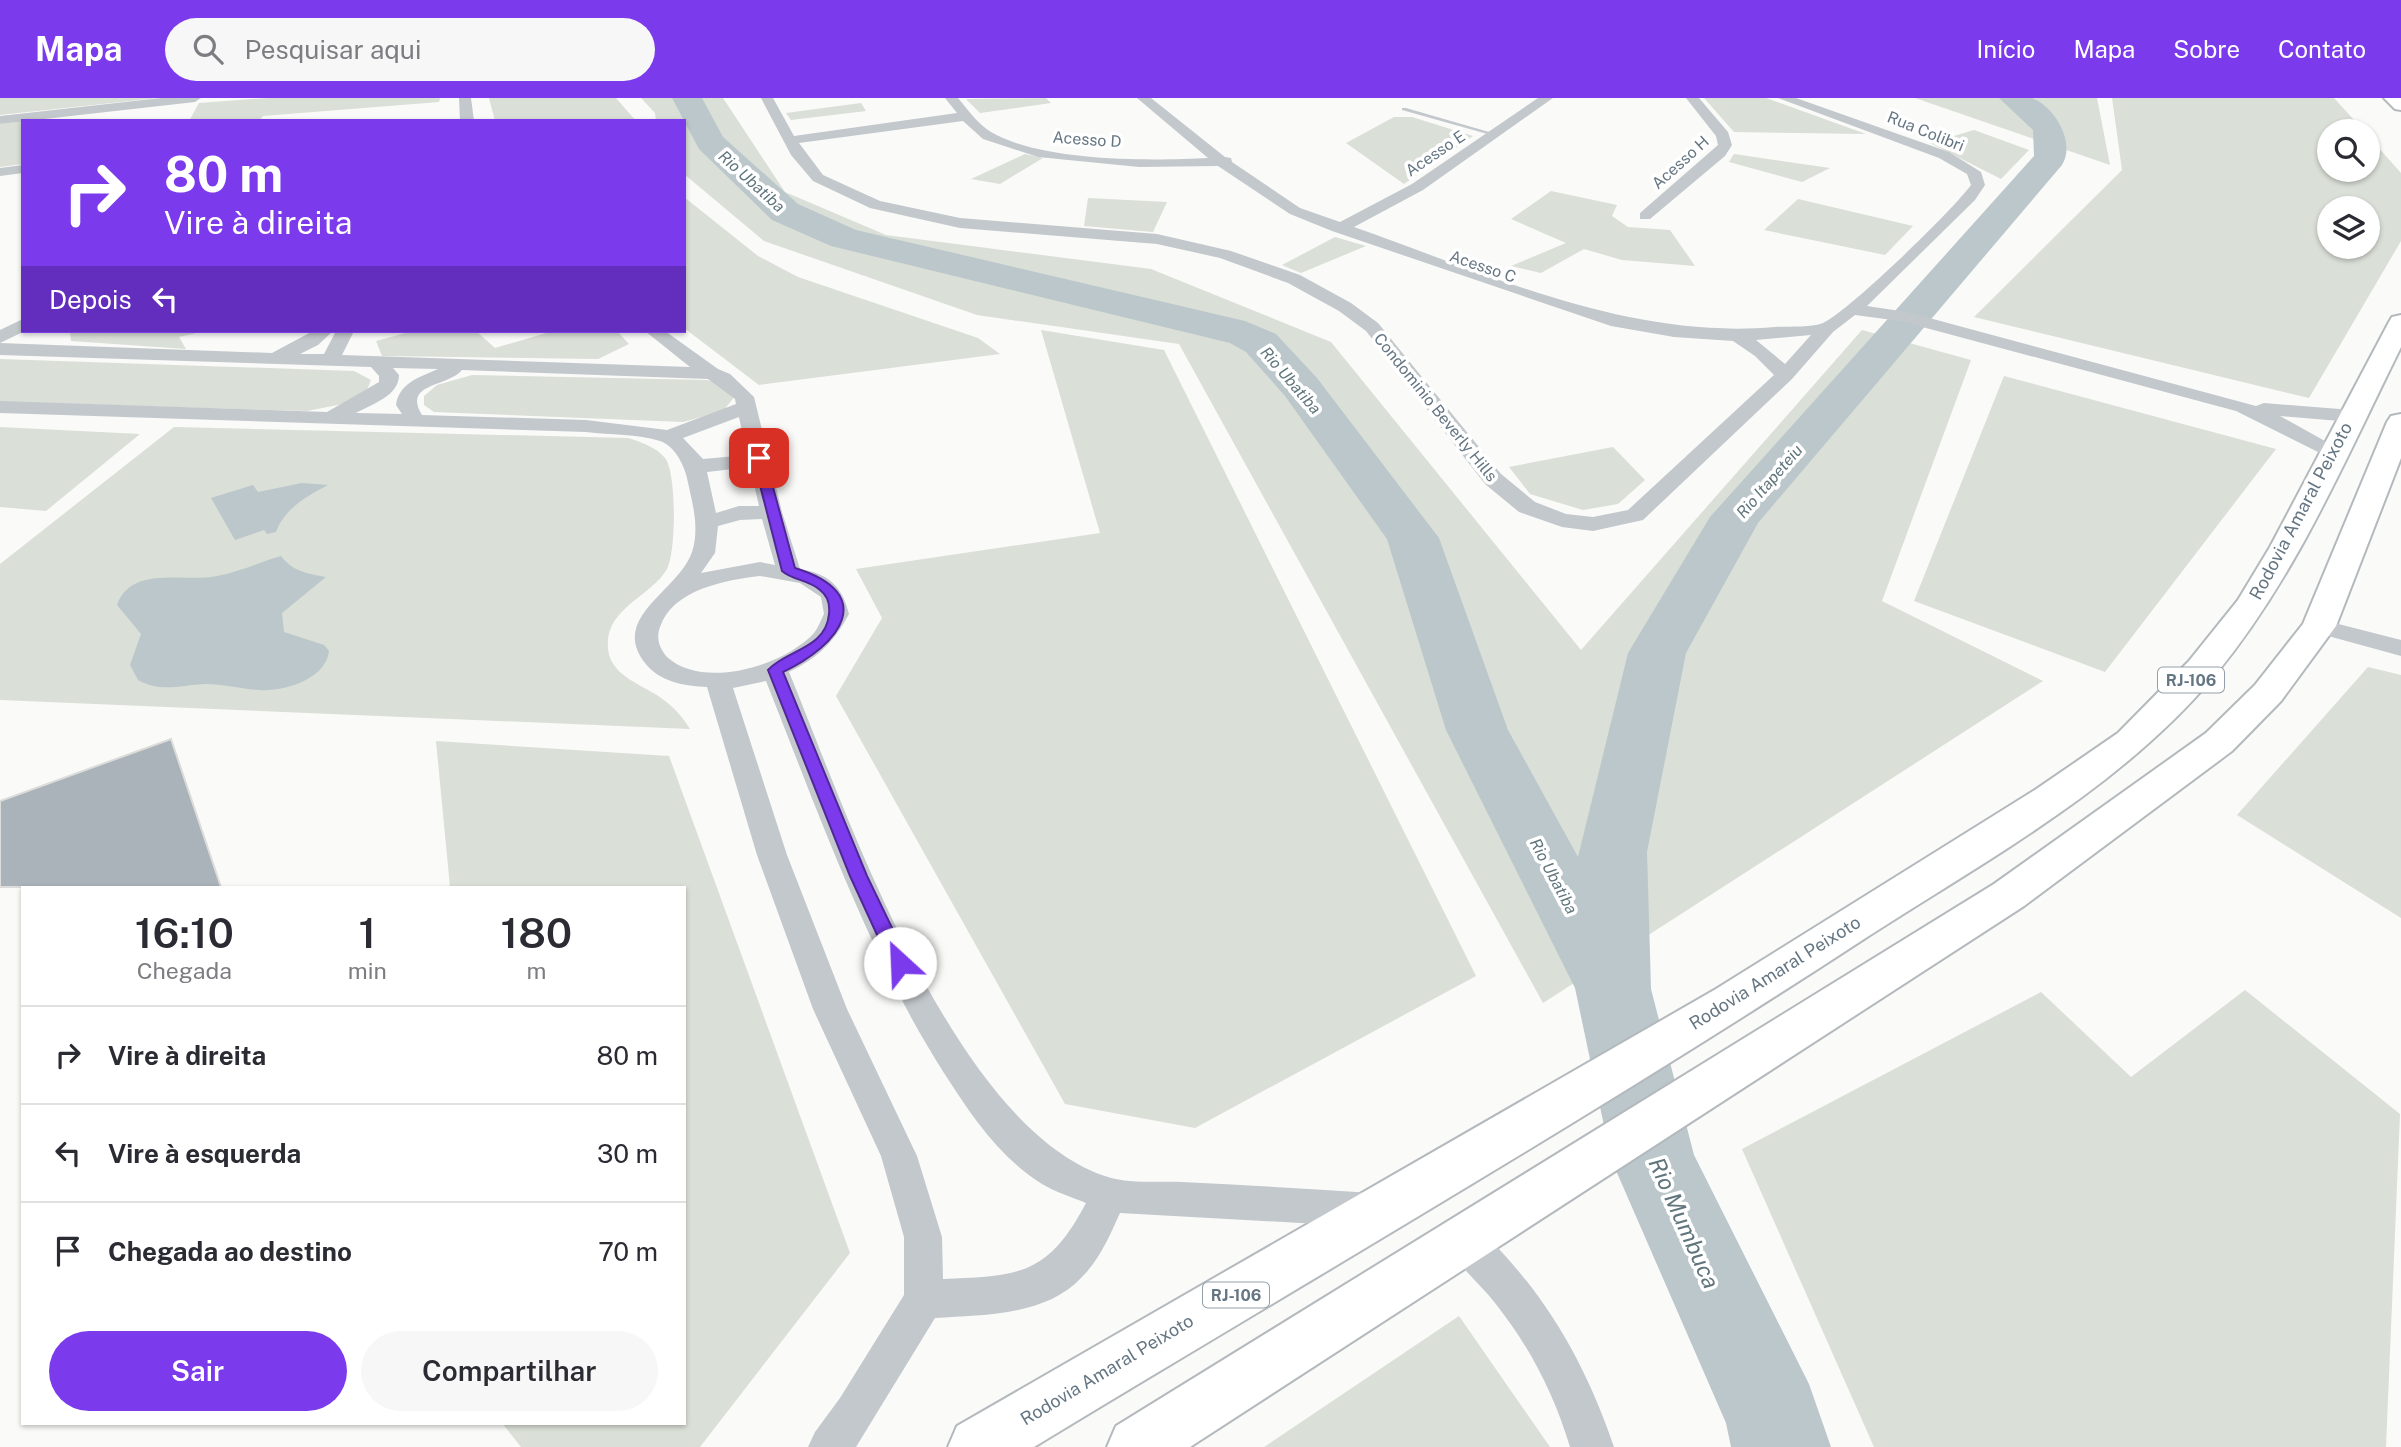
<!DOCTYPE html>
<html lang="pt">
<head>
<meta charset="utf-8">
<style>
	body { margin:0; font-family:"Public Sans",sans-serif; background:#f7f7f7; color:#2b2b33; height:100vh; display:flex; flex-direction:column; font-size:26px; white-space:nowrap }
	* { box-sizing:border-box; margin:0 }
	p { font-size:23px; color:#7c7c81 }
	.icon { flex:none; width:38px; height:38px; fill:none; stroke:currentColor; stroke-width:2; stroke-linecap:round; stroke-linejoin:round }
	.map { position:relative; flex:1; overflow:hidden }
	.panel { position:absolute; left:21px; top:788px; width:665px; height:539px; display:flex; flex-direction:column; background:#fff; border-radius:0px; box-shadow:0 2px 5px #0004 }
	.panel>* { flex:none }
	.guide { position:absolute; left:21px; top:21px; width:665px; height:214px; border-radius:0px; box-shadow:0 2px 5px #0004; background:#7c3aed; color:#fff; overflow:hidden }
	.tools { position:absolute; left:2317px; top:21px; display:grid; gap:14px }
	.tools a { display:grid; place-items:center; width:63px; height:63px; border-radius:50%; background:#fff; box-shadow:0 2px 5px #0004; font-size:35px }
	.pin { position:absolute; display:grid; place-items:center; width:60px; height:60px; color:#fff; margin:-30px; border-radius:14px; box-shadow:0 4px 10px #0006 }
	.me { position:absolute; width:77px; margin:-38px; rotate:335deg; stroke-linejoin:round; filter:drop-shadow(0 0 5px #0008) }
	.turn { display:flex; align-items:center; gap:24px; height:147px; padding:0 28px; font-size:32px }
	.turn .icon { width:91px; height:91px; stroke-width:2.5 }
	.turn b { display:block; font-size:49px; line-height:60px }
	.then { display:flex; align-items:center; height:66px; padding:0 28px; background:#0003; gap:14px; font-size:26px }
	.eta { display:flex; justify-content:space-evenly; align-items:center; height:119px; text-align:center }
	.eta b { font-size:42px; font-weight:600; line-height:49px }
	.primary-button { display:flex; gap:14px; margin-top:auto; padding:14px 28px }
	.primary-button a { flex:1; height:80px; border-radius:42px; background:#7c3aed; color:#fff; font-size:28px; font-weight:600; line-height:80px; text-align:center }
	.primary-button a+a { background:#f7f7f7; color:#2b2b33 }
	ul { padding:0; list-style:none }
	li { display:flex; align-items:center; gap:21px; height:98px; padding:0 28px; border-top:2px solid #e1e1e2 }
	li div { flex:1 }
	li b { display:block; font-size:26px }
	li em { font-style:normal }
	header { display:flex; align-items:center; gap:42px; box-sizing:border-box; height:98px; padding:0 35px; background:#7c3aed; color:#fff }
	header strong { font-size:33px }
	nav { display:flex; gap:38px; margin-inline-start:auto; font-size:24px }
	.search { width:490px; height:63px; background:#f7f7f7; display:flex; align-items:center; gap:18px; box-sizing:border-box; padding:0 24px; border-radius:38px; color:#7c7c81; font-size:26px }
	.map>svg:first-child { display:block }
	.green { fill:#dadfd7; fill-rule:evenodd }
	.water { fill:#bbc7cb }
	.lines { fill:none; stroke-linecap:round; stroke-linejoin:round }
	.stream { stroke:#bbc7cb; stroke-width:5 }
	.river { fill:#bbc7cb; fill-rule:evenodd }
	.building { fill:#aab3b9; stroke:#dcdcda; stroke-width:2 }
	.highway-casing { stroke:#b4b9bd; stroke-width:4 }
	.lane { fill:#c3c8cc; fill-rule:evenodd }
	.street { fill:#c3c8cc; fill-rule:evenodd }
	.highway { fill:#fff; fill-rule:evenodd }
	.route { fill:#7c3aed; stroke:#51269a; stroke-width:2 }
	.labels { text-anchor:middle; stroke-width:7; stroke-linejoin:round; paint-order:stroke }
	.far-street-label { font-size:16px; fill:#657683; stroke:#fff }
	.far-water-label { font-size:16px; font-style:italic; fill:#60757c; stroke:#fff }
	.shield { fill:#fff; stroke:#939fa8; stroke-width:2 }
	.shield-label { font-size:16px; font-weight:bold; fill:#657683 }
	.street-label { font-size:18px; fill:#657683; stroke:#fff }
	.near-water-label { font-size:23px; font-style:italic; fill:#60757c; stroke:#fff }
</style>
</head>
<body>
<header>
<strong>Mapa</strong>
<div class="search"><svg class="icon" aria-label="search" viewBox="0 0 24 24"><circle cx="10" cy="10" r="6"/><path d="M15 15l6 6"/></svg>Pesquisar aqui</div>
<nav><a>Início</a><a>Mapa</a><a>Sobre</a><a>Contato</a></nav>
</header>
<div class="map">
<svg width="2401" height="1349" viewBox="0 0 2401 1349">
	<rect width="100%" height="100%" fill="#fafaf8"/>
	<path class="green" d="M0,0h158l-158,17z
		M268,0h172l-1,4 -176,14 -4,5h-70l10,-18z
		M489,0h127l20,23h-141z
		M641,0h82l62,94 101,43 265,34 180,73 250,308 281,-320 109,30 -89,241 161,80 -500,322 -364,-659 -202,-29 -213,-74 -80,-67v-53h-28l-1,-8z
		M1046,0l5,5 -71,10 -14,-14z
		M1704,0h62l100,36 -132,-2z
		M1915,0h182l13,67z
		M2112,0h222l30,33h-35v39h39v-34l33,37v68l-92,157 -335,-81 148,-147zM2329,110h39v39h-39z
		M861,5l5,8 -75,9 -5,-7z
		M1394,19h18l61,19 -69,48 -58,-41z
		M23,23v43l-23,3v-43z
		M1974,32l55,20 -28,29 -71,-36z
		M1025,56l18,4 -43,26 -29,-5z
		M1734,56l96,14 -28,14 -73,-20z
		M1551,93l66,14 -5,11 16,11 42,3 25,36 -73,-6 -38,-11 -43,24 -30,-7 55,-23 -55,-24z
		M684,99l74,59 40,21 180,61 22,16 -241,31 -75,-57z
		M1088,100l79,4 -14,30 -69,-6z
		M1798,101l115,27 -28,29 -121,-25z
		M1335,139l31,9 -65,27 -19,-8z
		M1041,232l123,20 312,626 -281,152 -130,-24 -229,-408 46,-78 -26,-49 244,-36z
		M70,233h135l-26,6 7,12 -115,-8z
		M413,233h63l19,17 58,-17h64l12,13 -31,15 -216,-3 -6,-15z
		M0,261l354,12 17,9 -4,10 -24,14 -36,7 -307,-9z
		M472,277l235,5 9,2 19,14 -12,15 -40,11 -249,-10 -10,-7v-9l13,-11z
		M2004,278l272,73 -171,223 -191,-71z
		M0,329l140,7 -94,77 -46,-4z
		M174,329l454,11c13,4 28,9 37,20 12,15 11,95 2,111 -17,29 -63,39 -59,80 3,29 38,36 57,52 11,8 18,17 25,28l-690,-29v-136z
		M1613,349l32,33 -27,24 -35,6 -53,-16 -21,-27z
		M2368,569l33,8v243l-164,-103z
		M436,643l233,15 181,497 -150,194h-179l-19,-24h182v-536h-234z
		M2245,892l155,124 -14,333h-512l-132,-298 299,-157 90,85z
		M1459,1218l91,131h-286z"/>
	<path class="water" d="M302,385l26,2c-21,11 -43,23 -52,47l-9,2 -3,-4 -29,10 -24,-42 42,-13 5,7z
		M281,458c11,15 27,18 45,21l-44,36 2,19 40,13 5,6c-3,28 -45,41 -70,39 -18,-1 -35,-6 -53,-6 -26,1 -45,9 -68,-4l-8,-15 11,-31 -24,-29c14,-41 71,-22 100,-29 22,-4 43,-14 64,-20z"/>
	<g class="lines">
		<path class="stream" d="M2021,5l5,-5"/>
		<path class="river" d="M672,0h30l21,39 75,67 58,26 389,91 31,13 41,44 122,160 69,192 70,127 50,-204 82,-136 324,-361 -1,-26 -34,-32c9,0 25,0 33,0 23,9 44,45 30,67l-304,358 -72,130 -39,199 4,137 43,166 115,229 22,63h-100l-5,-24 -115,-264 -36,-171 -129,-258 -59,-191 -102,-143 -39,-44 -16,-9 -399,-97 -59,-26 -73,-71z"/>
	</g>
	<path class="building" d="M171,641l50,148h-221v-86z"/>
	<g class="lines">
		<g class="highway-casing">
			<path id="highway" d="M2384,0h17v12l-6,-1z
				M2401,217v32c-56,113 -105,230 -186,328 -94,113 -229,185 -351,264 -272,178 -553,340 -830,508h-86l9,-21 759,-437 319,-199 83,-57 71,-72 49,-61 32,-53 119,-225 3,-5z
				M2401,316v44l-65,168 -55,75 -49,50 -208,155 -834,541h-83l9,-21 878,-542 212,-151 49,-48 48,-61 84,-202 4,-6z"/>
		</g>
		<path class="lane" d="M1402,10h4l90,26 -5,1 -89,-25z"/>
		<path class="street" d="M161,0h40l-6,4 -195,22v-8z
			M459,0h12l3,23h-14z
			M761,0h12l21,38 163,-23 -12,-15h13c10,12 20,26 33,34 51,30 160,29 217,26l-71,-60h14l74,59 6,1 1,4 68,46 40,14 72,-38 126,-86h15l-130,92 -69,37c136,48 275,113 421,100 14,-1 35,1 48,-4 26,-12 130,-113 148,-138l-4,-11 -28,-16 -161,-60h18l153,54 32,20 4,13 -10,15 -108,106 40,6 349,94 8,-3 88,7 10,6 -10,6 -72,-6 61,34 3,4 -10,6 -98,-49 -336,-90 -45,-6 -22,17 -41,47 -149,141 -50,11 -31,-4 -43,-15 -34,-28 -119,-153 -27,-20 -51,-28 -68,-25 -63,-14 -197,-16 -90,-20 -57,-27 -22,-26zM963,23l20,18 55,18 101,10 79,-1 72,48 42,17 279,95 63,11 59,4 22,15 19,19 -146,135 -35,7 -27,-3 -31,-12 -34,-28 -123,-151 -27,-20 -51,-28 -69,-24 -74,-17 -197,-16 -80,-17 -57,-26 -24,-32zM1811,237l-26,29 -29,-24z
			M1686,0h13l29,34 4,13 -7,11 -75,63h-10v-6l78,-68 -2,-9z
			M23,67v8l-23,3v-8z
			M23,221l2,12 -25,12 272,10 41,-22h20l-15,14 -18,9h24l12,-23h18l-12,24 348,12 -45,-36h20l53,38 12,5 24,23 28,115 18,57c29,5 42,17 49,45 -15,28 -31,44 -60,58 58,141 164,456 319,505 22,7 51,4 74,5 63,3 127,7 190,11l13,5 6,12 -6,12 -13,5 -252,-14c-10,22 -20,46 -38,64 -36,39 -98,38 -147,41l-79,129h-48l7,-15 25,-34 64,-103v-58l-23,-81 -68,-147 -56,-154 -50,-168c-23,-1 -47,-5 -62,-24 -36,-46 34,-72 47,-111 8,-25 0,-50 -5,-74 -3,-13 -12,-32 -27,-37 -22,-7 -50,-6 -74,-9l-586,-19v-12l327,11 52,-30v-6l-8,-9 -371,-12v-25zM393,270l45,1c-18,8 -39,14 -42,36l6,9 -46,-1c16,-9 43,-17 43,-38zM462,272l246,9 27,20 1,5 -69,26 -81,-10 -164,-5c-20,-32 26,-28 40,-45zM739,319l8,38 -44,4 -20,-21zM750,369l9,39h-20l-23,7 -9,-41zM762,421l13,46 -15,-3 -59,11 14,-20 3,-27 22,-6zM760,478l40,7 21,14 3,17c-3,6 -6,14 -10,19 -30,33 -111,57 -147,24 -8,-9 -11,-19 -7,-30 13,-38 66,-47 100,-51zM766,583c53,133 101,271 178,392 27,42 55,84 98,111 13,8 30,13 44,19 -38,72 -66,73 -143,76l-1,-42 -25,-81 -70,-147 -60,-154 -54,-167z
			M2319,521l82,21v16l-91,-25 -3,-5 3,-5z
			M1463,1124c19,7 32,22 45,37 50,56 82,118 106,188h-44c-16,-53 -40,-100 -75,-144 -16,-21 -40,-39 -51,-63l5,-13z"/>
		<use href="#highway" class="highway"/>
	</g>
	<path class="route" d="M759,357l6,3 30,110c84,26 45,77 -12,104l84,204 42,87 -9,7 -10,-7 -40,-87 -82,-206c18,-20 58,-21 61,-56 1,-9 -1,-18 -9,-24 -11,-10 -28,-10 -38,-19l-29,-113z"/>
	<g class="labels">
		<g class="far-street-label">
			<text transform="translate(1926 33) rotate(22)" y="6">Rua Colibri</text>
			<text transform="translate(1087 41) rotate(4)" y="6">Acesso D</text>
			<text transform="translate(1435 55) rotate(-34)" y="6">Acesso E</text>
			<text transform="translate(1680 64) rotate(-42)" y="6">Acesso H</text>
			<text transform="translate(1483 168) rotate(19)" y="6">Acesso C</text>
			<text transform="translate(1436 309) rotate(51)" y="6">Condominio Beverly Hills</text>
		</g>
		<g class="far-water-label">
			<text transform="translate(752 83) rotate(42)" y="6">Rio Ubatiba</text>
			<text transform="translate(1291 282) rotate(49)" y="6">Rio Ubatiba</text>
			<text transform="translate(1769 383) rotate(-49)" y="6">Rio Itapeteiu</text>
			<text transform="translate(1554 778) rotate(62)" y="6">Rio Ubatiba</text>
		</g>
		<g class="shield">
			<rect x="2158" y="569.5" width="66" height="25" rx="5"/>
			<rect x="1203" y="1184.5" width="66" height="25" rx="5"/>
		</g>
		<g class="shield-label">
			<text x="2191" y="588">RJ-106</text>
			<text x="1236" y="1203">RJ-106</text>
		</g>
		<g class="street-label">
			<text transform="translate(2301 413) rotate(-62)" y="6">Rodovia Amaral Peixoto</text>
			<text transform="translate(1775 875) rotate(-32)" y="6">Rodovia Amaral Peixoto</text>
			<text transform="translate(1107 1272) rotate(-31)" y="6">Rodovia Amaral Peixoto</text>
		</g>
		<g class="near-water-label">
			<text transform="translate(1684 1125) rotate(66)" y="8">Rio Mumbuca</text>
		</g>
	</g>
</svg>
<div class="tools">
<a><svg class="icon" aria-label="search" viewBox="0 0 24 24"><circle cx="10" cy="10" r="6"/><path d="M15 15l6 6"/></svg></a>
<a><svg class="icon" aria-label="layers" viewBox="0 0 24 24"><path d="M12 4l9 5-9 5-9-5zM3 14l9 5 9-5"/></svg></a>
</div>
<div class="pin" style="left:759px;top:360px;background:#d93025"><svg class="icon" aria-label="arrive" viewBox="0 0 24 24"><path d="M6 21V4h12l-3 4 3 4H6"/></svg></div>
<svg class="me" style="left:900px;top:865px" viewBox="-20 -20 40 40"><circle r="19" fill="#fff"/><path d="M0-13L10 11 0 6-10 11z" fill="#7c3aed"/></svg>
<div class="guide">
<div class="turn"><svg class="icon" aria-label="right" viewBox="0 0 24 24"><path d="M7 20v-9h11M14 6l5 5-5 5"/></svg><div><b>80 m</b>Vire à direita</div></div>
<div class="then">Depois<svg class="icon" aria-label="left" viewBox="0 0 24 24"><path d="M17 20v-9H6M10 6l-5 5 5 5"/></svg></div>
</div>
<section class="panel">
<div class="eta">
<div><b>16:10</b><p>Chegada</p></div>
<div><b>1</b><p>min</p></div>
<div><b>180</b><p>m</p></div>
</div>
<ul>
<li><svg class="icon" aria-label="right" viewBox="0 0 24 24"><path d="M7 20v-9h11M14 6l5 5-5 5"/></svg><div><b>Vire à direita</b></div><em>80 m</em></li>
<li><svg class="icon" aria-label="left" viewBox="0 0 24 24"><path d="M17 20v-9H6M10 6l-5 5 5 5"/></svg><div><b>Vire à esquerda</b></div><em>30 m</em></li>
<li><svg class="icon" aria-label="arrive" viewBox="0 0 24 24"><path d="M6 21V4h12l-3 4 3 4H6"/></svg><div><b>Chegada ao destino</b></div><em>70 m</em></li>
</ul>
<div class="primary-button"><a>Sair</a><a>Compartilhar</a></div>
</section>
</div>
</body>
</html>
